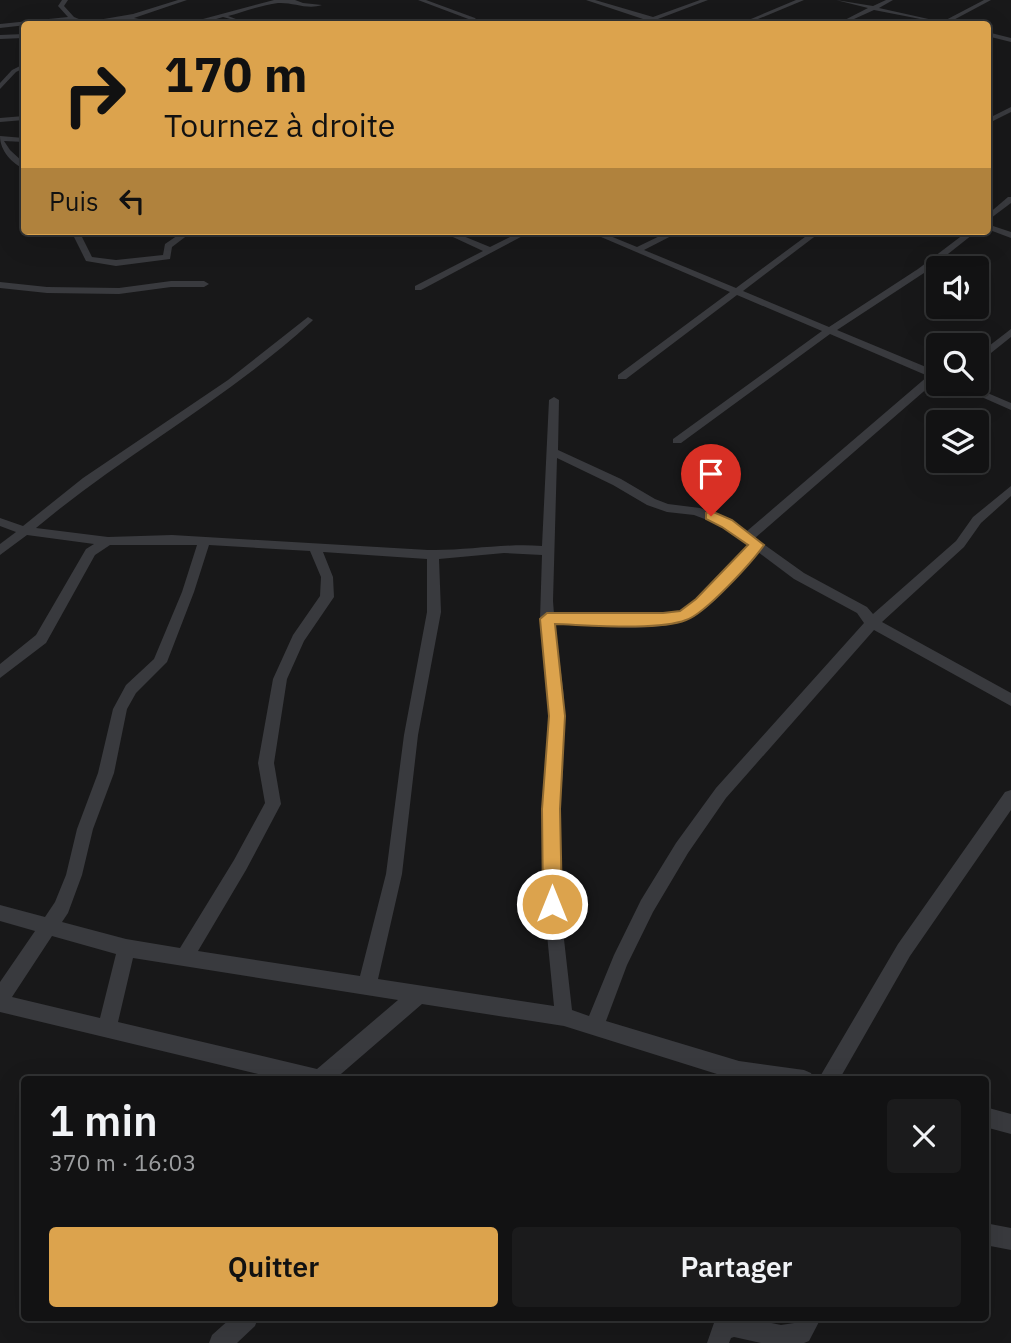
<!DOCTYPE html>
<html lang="fr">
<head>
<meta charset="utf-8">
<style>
	body { margin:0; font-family:"IBM Plex Sans",sans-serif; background:#1b1b1c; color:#f1f3f6; height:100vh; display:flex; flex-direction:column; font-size:26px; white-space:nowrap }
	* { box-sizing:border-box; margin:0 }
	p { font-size:23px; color:#9c9ea0 }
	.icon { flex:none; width:38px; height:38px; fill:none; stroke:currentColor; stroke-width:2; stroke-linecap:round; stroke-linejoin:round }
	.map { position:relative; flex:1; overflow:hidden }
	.sheet { position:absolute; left:21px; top:1076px; width:968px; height:245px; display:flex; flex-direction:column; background:#121213; border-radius:7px; box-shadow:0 7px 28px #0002,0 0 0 2px #313233 }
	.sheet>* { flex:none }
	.guide { position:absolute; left:21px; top:21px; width:970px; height:214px; border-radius:7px; box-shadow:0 7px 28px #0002,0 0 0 2px #313233; background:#dca34d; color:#111; overflow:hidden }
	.fabs { position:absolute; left:926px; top:256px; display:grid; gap:14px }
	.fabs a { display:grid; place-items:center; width:63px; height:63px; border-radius:7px; background:#121213; box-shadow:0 7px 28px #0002,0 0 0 2px #313233; font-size:35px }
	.pin { position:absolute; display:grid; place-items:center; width:60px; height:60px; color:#fff; margin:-72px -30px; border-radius:50% 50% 50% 0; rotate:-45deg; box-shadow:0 0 7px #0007 }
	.pin .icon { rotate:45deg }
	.me { position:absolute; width:77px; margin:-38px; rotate:0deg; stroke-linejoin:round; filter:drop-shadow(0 0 5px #0008) }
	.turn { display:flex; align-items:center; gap:24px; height:147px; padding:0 28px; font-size:32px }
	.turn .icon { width:91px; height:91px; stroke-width:2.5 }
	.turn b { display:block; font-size:49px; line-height:60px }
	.then { display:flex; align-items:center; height:66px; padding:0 28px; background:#0003; gap:14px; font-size:26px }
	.round { display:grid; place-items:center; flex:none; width:74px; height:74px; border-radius:7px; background:#1b1b1c }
	.overview { display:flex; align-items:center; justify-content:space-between; height:119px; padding:0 28px }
	h1 { font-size:42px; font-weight:600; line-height:52px }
	.button { display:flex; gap:14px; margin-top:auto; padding:14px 28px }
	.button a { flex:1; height:80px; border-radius:7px; background:#dca34d; color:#111; font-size:28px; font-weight:600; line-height:80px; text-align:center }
	.button a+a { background:#1b1b1c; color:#f1f3f6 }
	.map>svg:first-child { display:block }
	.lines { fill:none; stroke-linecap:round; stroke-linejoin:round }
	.street { fill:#393a3e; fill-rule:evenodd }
	.route { fill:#dca34d; stroke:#8f6a32; stroke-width:2 }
</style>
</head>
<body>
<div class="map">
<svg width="1011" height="1343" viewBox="0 0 1011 1343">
	<rect width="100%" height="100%" fill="#181819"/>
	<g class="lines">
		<path class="street" d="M62,0h6l-4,6 10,11 12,5 47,-8 45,-14h9l-53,18 10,2 59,-1 71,-19h21l8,3 19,2c-15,5 -29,-3 -44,-2 -17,2 -34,9 -50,13l21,8 -26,-7 -20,6 -59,1 -17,-5 -35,5h-11l-10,-4 -71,8v-4l68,-7 -10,-11z
			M418,0h8l49,18 5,6h-6l-3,-4z
			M586,0h9l58,17 47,-17h8l-50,19 13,5 -22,-3z
			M796,0h8l-58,24h-7z
			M836,0l37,6 13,-6h7l-14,8 63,14 42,-22h7l-45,24 -72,-14 -31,14h-6l31,-16z
			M585,22h22l3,2h-28z
			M987,32l24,6v4l-24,-6z
			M24,34v4l-24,1v-4z
			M24,64v4l-8,4 -16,17v-6l12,-13z
			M1011,107v5l-24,12v-5z
			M24,116v4l-24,2v-4z
			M0,136l24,2v4l-20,-1 6,9 14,13v6c-12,-6 -24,-18 -24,-33z
			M1008,197h3v6l-24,18v-6z
			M987,224l24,8v6l-24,-9z
			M71,231h8l13,26 24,3 47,-5 2,-11 19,-13h9l-21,16 -2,12 -54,7 -30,-5z
			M440,231h11l39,16 32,-16h10l-111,59h-6v-4l68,-35z
			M587,231h11l39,16 33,-16h11l-37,19 92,38 77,-57h9l-79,60 86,36 89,-58 50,-38h9l-53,42 -87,57 101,42v7l-183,159 49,35 63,34 6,7 83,-73 17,-24 38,-31v10l-30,27 -17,24 -82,75 129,71v13l-137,-76 -148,168 -38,55 -35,59 -26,53 -21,56 133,40 65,9 7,3 3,7h-78l-172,-54 -142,-22 -88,76h-51l-283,-68v-30l35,-51 -35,-10v-16l45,12 10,-15 11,-27 11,-46 21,-56 15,-64 13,-24 28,-26 28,-67 15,-47h-87l-15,10 -49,88 -46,35v-14l36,-29 50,-86 8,-5 -67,-9 -27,20v-11l16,-12 -16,-6v-8l23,8 60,-48 145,-98 80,-63 5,3 -2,2c-85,78 -187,132 -275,206l72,9 64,-2 256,15c39,1 75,-7 114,-4l7,-146 5,-3 5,3 -1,50 63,29 34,20 13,5 32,4 31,12 16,11 181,-155 -98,-42 -149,109h-8v-4l149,-108 -85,-36 -111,84h-8v-4l112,-83zM557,458l56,27 34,20 20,7 27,3 29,11 26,20c-19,20 -36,46 -61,61 -26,17 -102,8 -134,7l-1,-13zM209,545l101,6 11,26 -1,19 -27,39 -20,44 -15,84 7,40 -31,57 -54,88 -54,-9 -64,-17 6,-9 14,-38 11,-46 21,-56 13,-64 9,-16 31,-31 27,-70zM323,552l104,7v53l-23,123 -18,139 -26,102 -162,-25 48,-81 35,-66 -7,-41 13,-84 17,-38 30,-44 -1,-20zM758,552l36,27 63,34 7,10 -148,165 -40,55 -35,57 -27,55 -25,61 -17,-6 -12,-106 -1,-95 4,-35 1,-77 -9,-73c40,1 110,12 143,-10 24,-16 41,-41 60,-62zM504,553l38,2 -2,64 10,78 -3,77 -4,35 1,95 10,102 -176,-27 24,-105 16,-139 23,-123 -2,-53zM52,936l64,18 -16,64 -88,-21zM133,958l265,42 -81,69 -199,-47z
			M171,281h33l5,3 -5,3h-33l-52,7 -72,-1 -47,-5v-6l47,5 72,1z
			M1011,329v8l-35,28v-9z
			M950,383h14l47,20v7z
			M1011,790v20l-101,146 -71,124h-21l80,-136 107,-152z
			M985,1107l26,7v20l-26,-7z
			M985,1223l26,5v22l-26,-5z
			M231,1318h27l-3,8 -18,17h-28l3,-8z
			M721,1318h27l33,7 13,-2 3,-5h24l-12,23 -5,2h-43l-27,-6 -3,1 -2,5h-22l8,-23z"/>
	</g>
	<path class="route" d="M711,511l21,9 32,25c-12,17 -59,69 -78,75 -28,11 -98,5 -131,4l10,92 -5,93 2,95 -3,7 -7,2 -7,-2 -2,-7 -1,-95 7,-93 -9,-97 7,-6h116l17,-2 16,-12 52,-54 -26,-18 -16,-8v-6z"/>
</svg>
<div class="fabs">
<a><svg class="icon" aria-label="sound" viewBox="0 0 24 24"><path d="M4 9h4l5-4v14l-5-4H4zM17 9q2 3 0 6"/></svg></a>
<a><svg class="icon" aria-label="search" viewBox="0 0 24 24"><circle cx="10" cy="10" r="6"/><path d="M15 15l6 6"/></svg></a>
<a><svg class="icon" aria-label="layers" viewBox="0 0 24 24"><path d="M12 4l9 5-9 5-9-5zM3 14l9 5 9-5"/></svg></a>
</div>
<div class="pin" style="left:711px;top:516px;background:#d93025"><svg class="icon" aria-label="arrive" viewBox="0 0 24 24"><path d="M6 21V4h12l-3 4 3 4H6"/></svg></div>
<svg class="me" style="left:552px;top:904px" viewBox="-20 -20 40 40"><circle r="17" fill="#dca34d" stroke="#fff" stroke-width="3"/><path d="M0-11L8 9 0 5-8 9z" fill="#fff"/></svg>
<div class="guide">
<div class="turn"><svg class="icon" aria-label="right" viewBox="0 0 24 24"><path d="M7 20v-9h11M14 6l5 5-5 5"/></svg><div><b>170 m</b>Tournez à droite</div></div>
<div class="then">Puis<svg class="icon" aria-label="left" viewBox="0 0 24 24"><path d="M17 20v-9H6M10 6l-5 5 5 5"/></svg></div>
</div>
<section class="sheet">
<div class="overview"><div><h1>1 min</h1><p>370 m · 16:03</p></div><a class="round"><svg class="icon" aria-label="close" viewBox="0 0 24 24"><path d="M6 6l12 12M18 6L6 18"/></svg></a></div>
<div class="button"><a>Quitter</a><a>Partager</a></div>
</section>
</div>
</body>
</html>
